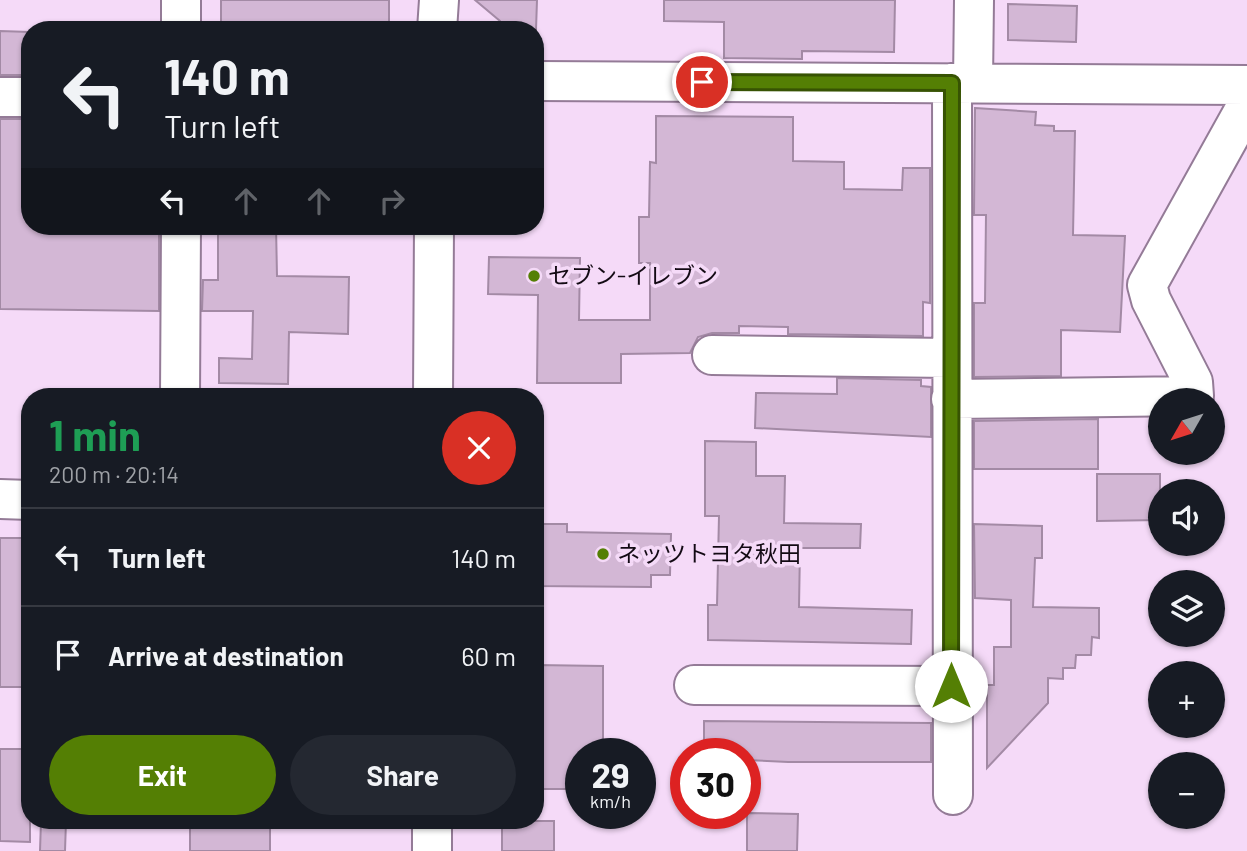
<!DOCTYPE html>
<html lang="en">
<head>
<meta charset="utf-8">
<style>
	body { margin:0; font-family:Barlow,"Noto Sans JP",sans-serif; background:#242831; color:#f1f3f6; height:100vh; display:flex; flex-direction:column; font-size:26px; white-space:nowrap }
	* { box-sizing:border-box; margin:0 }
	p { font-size:23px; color:#9ea1a6 }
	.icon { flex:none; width:38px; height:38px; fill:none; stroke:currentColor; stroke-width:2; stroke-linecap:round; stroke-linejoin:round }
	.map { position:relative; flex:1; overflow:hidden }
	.panel { position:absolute; left:21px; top:388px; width:523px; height:441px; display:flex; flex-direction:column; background:#171b24; border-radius:28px; box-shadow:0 2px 5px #0004 }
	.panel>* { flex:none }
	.hud { position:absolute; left:21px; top:21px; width:523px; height:214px; border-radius:28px; box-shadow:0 2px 5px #0004; background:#171b24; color:#f1f3f6; overflow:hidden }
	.needle { width:46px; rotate:231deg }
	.tools { position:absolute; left:1148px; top:388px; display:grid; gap:14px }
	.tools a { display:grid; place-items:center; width:77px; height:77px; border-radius:50%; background:#171b24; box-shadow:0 2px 5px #0004; font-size:35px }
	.speed { position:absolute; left:565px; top:738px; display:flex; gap:14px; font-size:35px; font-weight:700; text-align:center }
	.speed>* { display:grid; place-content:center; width:91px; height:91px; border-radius:50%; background:#171b24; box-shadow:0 2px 5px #0004; line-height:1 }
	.speed small { font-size:18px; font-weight:400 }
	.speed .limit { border:10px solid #d22; background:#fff; color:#111 }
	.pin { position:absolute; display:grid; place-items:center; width:60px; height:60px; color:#fff; margin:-30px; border:4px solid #fff; border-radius:50%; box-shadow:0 2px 7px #0007 }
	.me { position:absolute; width:77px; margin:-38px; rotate:0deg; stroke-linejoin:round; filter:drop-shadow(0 0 5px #0008) }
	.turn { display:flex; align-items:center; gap:24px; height:147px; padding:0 28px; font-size:32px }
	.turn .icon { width:91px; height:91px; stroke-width:2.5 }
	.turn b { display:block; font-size:49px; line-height:60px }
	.lanes { display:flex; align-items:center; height:66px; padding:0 28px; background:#0003; justify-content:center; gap:35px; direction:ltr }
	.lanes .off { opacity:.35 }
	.round { display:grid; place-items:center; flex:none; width:74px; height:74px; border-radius:37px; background:#242831 }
	.headline { display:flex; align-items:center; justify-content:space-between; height:119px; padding:0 28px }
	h1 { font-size:42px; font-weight:700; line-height:52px; color:#1e9e55 }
	.button { display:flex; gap:14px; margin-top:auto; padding:14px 28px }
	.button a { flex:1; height:80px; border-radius:42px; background:#547f04; color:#fff; font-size:28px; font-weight:700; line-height:80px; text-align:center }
	.button a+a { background:#242831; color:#f1f3f6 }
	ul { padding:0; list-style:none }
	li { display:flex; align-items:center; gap:21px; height:98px; padding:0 28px; border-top:2px solid #363941 }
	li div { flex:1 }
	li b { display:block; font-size:26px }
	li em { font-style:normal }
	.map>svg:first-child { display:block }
	.building { fill:#d3b7d5; stroke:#a38aa5; stroke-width:2 }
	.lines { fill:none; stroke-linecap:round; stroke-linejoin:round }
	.minor-casing { stroke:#947b97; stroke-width:42 }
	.major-casing { stroke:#947b97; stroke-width:42 }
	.highway-casing { stroke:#947b97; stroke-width:42 }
	.minor { stroke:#fff; stroke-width:38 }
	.major { stroke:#fff; stroke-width:38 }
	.highway { stroke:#fff; stroke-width:38 }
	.route-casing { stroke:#375303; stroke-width:18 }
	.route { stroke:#547f04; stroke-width:12 }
	.poi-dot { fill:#547f04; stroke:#f5daf8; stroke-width:2.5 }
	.labels { text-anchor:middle; stroke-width:7; stroke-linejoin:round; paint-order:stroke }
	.poi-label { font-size:23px; fill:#130a14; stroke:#f5daf8; text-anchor:start }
</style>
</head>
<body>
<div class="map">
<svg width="1247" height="851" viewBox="0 0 1247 851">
	<rect width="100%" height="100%" fill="#f5daf8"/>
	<path class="building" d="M221,0h168v30h-168z
		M475,0h62l-1,30h-36v-9z
		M664,0h231l-1,52 -92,-1v8l-78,-1v-36l-60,-1z
		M1008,4l69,2 -1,36 -68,-2z
		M0,31l30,1v43h-30z
		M975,108l61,4 -1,13 19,1v5h21l-2,104 52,1 -5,96 -59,-2v46l-87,1v-74h11l1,-88h-12z
		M656,116l137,1v44l51,1v27l58,1 1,-22h27v135l-7,-1v34l-135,-2v-7l-49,-1v7h-27l-14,4 -8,16 -69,1v29h-84l1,-88 -50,-1 1,-37 91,1 -1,62h71v-57h-11v-46h10l1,-55 6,1z
		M0,119h30v107h129v85l-159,-2z
		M218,226h58l1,50 72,1 -1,57 -59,-2 -1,52 -69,-1v-25l33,1 1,-48h-51l1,-31h15z
		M837,378l84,2v6l10,1v50l-176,-9 1,-35 81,1z
		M1098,419v50h-124v-48z
		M705,441l51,1v34h29l-1,47 77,1 -1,24h-60l-1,59 113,3 -1,34 -203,-4v-35h9l2,-89h-14z
		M1097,474h63v46l-63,1z
		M536,524h31v8l104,2 -1,41h-19v12l-115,-1z
		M974,524l68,2v32h-7l-2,49 66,1v30l-7,-1 -1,18h-15l-1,13h-12v11l-15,-1v25l-61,65v-83h7v-38h17v-47l-36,-2z
		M0,538h30v149h-30z
		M536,665l67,1v88h-22v35h-45z
		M704,721l227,2v39h-143l-42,-2v-6h-42z
		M0,749h30v93l-30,-1z
		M747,813l51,1 -1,37h-50z
		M41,821h25l-1,30h-25z
		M190,821h80v30h-80z
		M502,821h52v30h-52z"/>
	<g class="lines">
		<g class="minor-casing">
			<path id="minor" d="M181,0v30
				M536,81l711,4
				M973,82l1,-82
				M952,83l1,712
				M0,97h30
				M712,355l239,3
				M180,397l1,-171
				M951,399l243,-3 -1,-14 -42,-82 -4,-15 100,-180
				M694,685l257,1"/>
		</g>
		<g class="major-casing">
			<path id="major" d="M437,30l2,-30
				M433,397l1,-171"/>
		</g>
		<g class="highway-casing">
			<path id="highway" d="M0,499l30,1
				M432,821v30"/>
		</g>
		<use href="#minor" class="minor"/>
		<use href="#major" class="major"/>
		<use href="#highway" class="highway"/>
	</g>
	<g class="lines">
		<g class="route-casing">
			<path id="route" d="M702,82l250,1 -1,603"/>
		</g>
		<use href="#route" class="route"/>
	</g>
	<g class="poi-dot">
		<circle cx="534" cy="276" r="7"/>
		<circle cx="603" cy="554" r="7"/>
	</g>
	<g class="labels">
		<g class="poi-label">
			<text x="548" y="284">セブン-イレブン</text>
			<text x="617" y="562">ネッツトヨタ秋田</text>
		</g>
	</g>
</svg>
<div class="tools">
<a><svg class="needle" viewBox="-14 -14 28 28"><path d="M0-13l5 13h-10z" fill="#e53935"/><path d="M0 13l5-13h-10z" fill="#9ea1a6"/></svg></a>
<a><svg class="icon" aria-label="sound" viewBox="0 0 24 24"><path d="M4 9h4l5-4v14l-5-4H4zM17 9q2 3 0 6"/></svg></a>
<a><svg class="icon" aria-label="layers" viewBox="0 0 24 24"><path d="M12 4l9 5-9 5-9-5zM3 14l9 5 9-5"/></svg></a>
<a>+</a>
<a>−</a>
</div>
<div class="speed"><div>29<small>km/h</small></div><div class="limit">30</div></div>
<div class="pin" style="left:702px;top:82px;background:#d93025"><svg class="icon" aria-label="arrive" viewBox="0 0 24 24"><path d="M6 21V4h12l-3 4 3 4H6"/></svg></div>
<svg class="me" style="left:951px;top:686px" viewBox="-20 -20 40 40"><circle r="19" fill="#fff"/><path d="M0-13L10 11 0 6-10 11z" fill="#547f04"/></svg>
<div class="hud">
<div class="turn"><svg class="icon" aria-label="left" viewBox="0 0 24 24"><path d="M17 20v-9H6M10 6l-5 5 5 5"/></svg><div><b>140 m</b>Turn left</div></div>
<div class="lanes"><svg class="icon" aria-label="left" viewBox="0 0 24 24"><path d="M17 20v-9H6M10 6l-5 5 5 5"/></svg><svg class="icon off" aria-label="ahead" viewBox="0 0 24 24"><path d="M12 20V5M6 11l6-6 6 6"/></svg><svg class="icon off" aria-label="ahead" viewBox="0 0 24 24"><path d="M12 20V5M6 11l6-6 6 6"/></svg><svg class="icon off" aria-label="right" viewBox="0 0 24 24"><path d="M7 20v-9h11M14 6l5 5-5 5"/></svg></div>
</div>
<section class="panel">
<div class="headline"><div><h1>1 min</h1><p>200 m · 20:14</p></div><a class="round" style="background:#d93025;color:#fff"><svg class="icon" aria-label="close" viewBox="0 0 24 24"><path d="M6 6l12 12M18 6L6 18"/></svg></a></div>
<ul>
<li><svg class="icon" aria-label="left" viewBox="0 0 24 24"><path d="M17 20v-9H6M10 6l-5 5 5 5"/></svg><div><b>Turn left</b></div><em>140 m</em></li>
<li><svg class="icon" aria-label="arrive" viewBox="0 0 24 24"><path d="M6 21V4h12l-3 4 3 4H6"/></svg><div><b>Arrive at destination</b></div><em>60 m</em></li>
</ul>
<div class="button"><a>Exit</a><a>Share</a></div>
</section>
</div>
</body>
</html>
